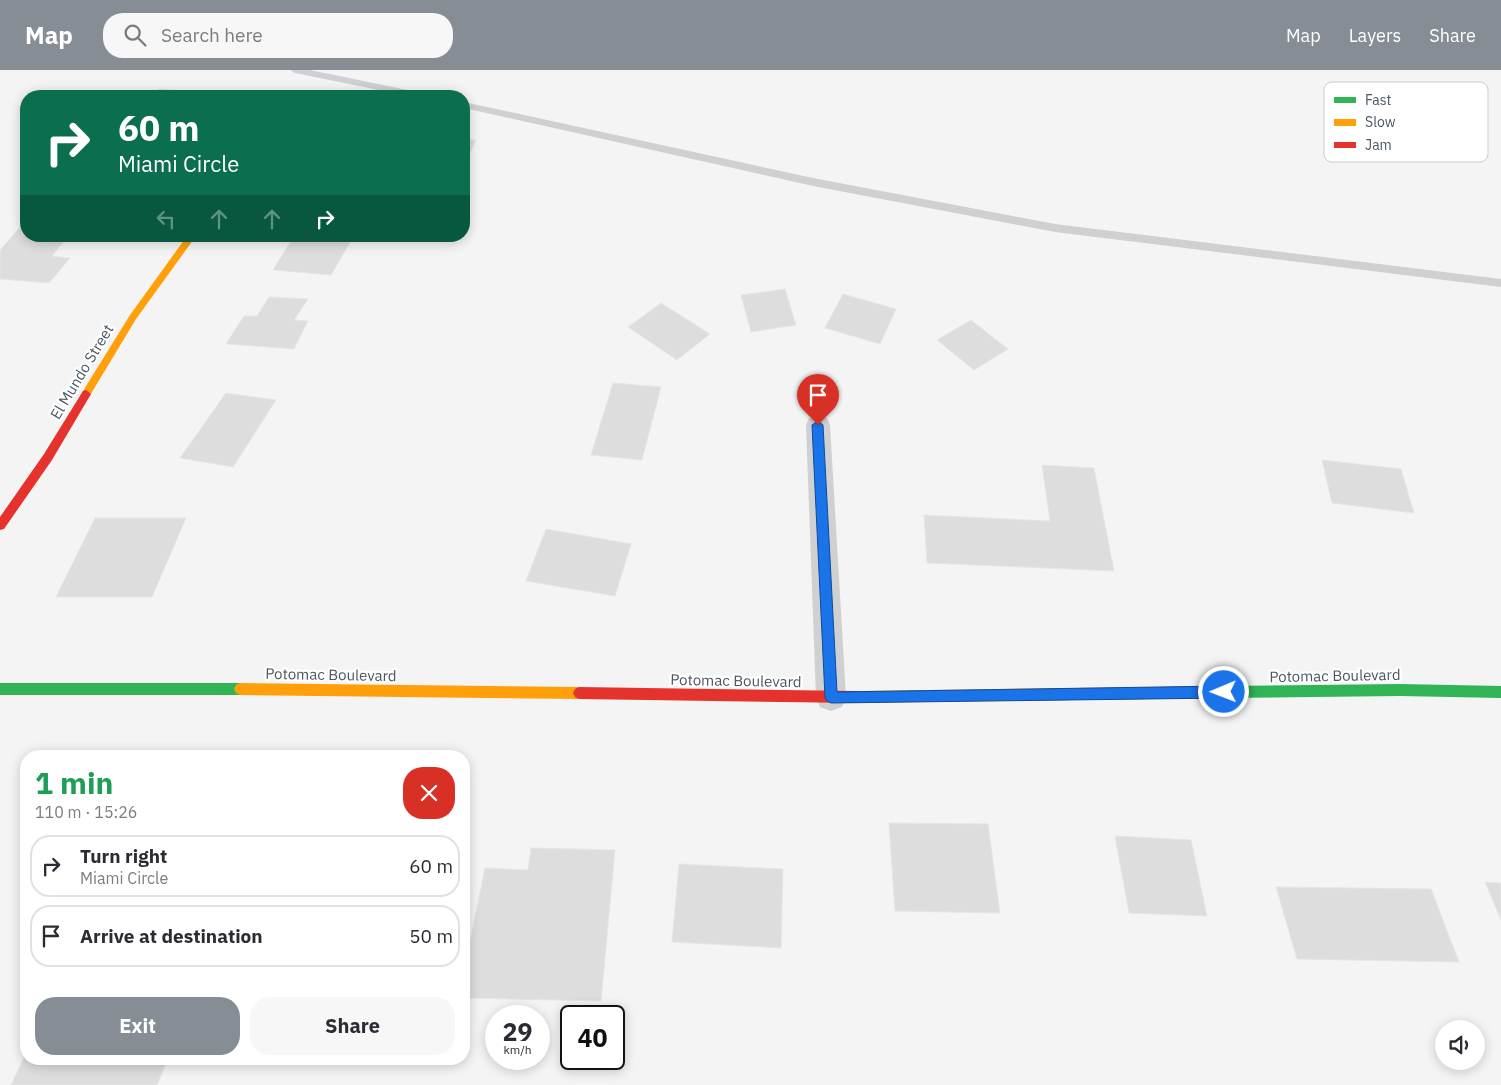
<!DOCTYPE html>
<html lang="en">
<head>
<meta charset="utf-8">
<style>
	body { margin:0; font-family:"IBM Plex Sans",sans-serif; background:#f7f7f7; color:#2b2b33; height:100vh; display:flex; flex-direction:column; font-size:19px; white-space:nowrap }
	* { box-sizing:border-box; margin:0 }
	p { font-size:16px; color:#7c7c81 }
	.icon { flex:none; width:28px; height:28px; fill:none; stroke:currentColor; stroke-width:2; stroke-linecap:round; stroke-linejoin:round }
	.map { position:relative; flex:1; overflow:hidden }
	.side { position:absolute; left:20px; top:680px; width:450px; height:315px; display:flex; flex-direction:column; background:#fff; border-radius:20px; box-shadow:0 2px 12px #0003 }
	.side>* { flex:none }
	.guide { position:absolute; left:20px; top:20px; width:450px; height:152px; border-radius:20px; box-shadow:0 2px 12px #0003; background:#0b6e4f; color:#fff; overflow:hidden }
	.tools { position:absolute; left:1435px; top:950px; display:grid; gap:10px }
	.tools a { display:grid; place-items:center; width:50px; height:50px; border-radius:50%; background:#fff; box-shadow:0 2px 12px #0003; font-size:25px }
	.speed { position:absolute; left:485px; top:935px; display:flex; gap:10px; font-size:25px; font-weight:700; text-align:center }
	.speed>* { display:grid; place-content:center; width:65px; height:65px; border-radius:50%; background:#fff; box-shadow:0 2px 12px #0003; line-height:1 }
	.speed small { font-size:12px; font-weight:400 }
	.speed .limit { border:2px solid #111; border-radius:8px; background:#fff; color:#111 }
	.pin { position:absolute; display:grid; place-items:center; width:42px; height:42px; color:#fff; margin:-51px -21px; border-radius:50% 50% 50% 0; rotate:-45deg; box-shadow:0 0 5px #0007 }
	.pin .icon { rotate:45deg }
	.me { position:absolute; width:55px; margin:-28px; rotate:269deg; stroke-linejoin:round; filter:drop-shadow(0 0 4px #0008) }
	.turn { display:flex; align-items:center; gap:18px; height:105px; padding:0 15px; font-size:22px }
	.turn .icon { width:65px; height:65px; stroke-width:2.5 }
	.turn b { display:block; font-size:35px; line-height:42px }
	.lanes { display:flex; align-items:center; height:48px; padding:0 15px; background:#0003; justify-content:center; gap:25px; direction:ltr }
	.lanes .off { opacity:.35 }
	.round { display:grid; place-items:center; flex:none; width:52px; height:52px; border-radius:20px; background:#f7f7f7 }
	.head { display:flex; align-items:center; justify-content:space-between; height:85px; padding:0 15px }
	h1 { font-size:30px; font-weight:800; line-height:38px; color:#1e9e55 }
	.primary-button { display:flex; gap:10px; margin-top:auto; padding:10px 15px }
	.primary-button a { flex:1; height:58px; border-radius:20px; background:#868d94; color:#fff; font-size:20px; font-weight:800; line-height:58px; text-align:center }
	.primary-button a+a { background:#f7f7f7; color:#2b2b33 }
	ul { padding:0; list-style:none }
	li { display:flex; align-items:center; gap:15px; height:62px; margin:0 10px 8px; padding:0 5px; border:2px solid #e1e1e2; border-radius:20px }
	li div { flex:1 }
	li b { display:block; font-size:19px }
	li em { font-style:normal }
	header { display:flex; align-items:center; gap:30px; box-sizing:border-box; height:70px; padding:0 25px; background:#868d94; color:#fff }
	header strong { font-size:24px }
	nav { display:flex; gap:28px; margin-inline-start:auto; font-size:18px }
	.search { width:350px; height:45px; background:#f7f7f7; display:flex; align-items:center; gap:12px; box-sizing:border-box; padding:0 18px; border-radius:20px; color:#7c7c81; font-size:19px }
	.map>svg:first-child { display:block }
	.building { fill:#ddddde; stroke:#e5e6e7 }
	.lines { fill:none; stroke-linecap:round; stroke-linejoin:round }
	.lane { fill:#ced0d2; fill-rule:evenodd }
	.street { fill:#ced0d2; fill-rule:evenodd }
	.fast { fill:#30b455; fill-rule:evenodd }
	.slow { fill:#ff9f0a; fill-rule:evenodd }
	.jam { fill:#e5322d; fill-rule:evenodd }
	.route { fill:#1a73e8; stroke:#114b97 }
	.labels { text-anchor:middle; stroke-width:4.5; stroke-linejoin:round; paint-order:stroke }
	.street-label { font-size:15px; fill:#4a5661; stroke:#fff }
	.key { fill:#fff; stroke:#c9ccd0; stroke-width:1 }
	.key-label { font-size:14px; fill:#4a5661 }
</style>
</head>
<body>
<header>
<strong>Map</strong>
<div class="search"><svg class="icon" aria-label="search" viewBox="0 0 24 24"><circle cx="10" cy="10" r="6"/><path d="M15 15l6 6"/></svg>Search here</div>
<nav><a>Map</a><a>Layers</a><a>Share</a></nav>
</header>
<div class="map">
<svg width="1501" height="1015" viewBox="0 0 1501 1015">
	<rect width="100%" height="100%" fill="#f4f4f4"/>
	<path class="building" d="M159,19l57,5 -2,2h-63z
		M464,69l12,1 -10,21 -2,-1z
		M26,150v16h42l-16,20 18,2 -21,25 -49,-4v-29z
		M294,166h22l36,3 -21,36 -58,-5z
		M785,219l11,36 -45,7 -10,-37z
		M843,224l53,15 -16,35 -55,-16z
		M269,227l39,2 -14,21 14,1 -14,28 -68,-5 18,-28h13z
		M661,233l49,31 -33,26 -49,-33z
		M971,250l37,29 -34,21 -37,-30z
		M613,313l48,4 -19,73 -51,-5z
		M226,323l50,7 -43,67 -53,-9z
		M1322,390l79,9 13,44 -82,-10z
		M1042,395l52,3 20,103 -187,-8 -3,-48 126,6z
		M95,448h91l-34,79h-96z
		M546,459l85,15 -16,52 -89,-15z
		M889,753l99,1 12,89 -105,-2z
		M1115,766l76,4 16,76 -78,-3z
		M531,778l84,2 -14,151 -137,-3v-27l21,-103 43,2z
		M679,794l104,5 -2,79 -109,-6z
		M1485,812l16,1v37z
		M1276,817l155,2 28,73 -162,-3z
		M26,983v6h142l-11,26h-146z"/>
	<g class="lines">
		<path class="lane" d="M290,0h20l112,23 5,3h-19l-113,-23z
			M464,32l349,76 242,46 446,55v8l-446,-55 -242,-46 -349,-78z"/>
		<path class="street" d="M818,346l9,2 3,7 16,272 -4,10 -11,4 -11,-4 -4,-10 -10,-272 3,-7z"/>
		<path class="fast" d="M0,613h240l4,2 2,4 -2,4 -4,2h-240z
			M1400,614l101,2v12l-101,-2 -175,2 -4,-2 -2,-4 2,-4 4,-2z"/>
		<path class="slow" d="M187,166h9l-60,83 -47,78h-6l-2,-3 2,-3 47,-76z
			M240,613l339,4 4,2 2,4 -2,4 -4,2 -339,-4 -4,-2 -2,-4 2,-4z
			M1225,616l4,2 2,4 -2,4 -4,2 -368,5 -4,-2 -2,-4 2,-4 4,-2z"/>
		<path class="jam" d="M86,320l5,4 -39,66 -48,69 -4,1v-13l44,-63 39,-63z
			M579,617l278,4 4,2 2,4 -2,4 -4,2 -278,-4 -4,-2 -2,-4 2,-4z"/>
	</g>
	<path class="route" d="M818,351l5,4 14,267 387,-6 4,2 2,4 -2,4 -4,2 -393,5 -4,-2 -2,-4 -13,-272z"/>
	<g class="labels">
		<g class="street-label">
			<text transform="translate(82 302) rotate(-59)" y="5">El Mundo Street</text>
			<text transform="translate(331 605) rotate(1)" y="5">Potomac Boulevard</text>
			<text transform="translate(1335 606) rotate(-1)" y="5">Potomac Boulevard</text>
			<text transform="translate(736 611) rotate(1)" y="5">Potomac Boulevard</text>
		</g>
	</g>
	<rect x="1324" y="12" width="164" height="80" rx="8" class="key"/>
	<rect x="1334" y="27" width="22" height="6" fill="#30b455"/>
	<rect x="1334" y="49" width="22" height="7" fill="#ff9f0a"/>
	<rect x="1334" y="72" width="22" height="6" fill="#e5322d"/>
	<g class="key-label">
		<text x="1365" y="35">Fast</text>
		<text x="1365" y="57">Slow</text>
		<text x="1365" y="80">Jam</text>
	</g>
</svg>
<div class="tools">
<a><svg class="icon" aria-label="sound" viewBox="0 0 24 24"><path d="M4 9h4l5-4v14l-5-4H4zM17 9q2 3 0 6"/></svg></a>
</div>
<div class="speed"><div>29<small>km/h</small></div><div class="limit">40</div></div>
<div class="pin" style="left:818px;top:355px;background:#d93025"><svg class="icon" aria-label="arrive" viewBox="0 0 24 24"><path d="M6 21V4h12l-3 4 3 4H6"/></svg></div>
<svg class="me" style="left:1224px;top:622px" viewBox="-20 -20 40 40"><circle r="17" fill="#1a73e8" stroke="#fff" stroke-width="3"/><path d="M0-11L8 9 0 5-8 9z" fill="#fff"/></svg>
<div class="guide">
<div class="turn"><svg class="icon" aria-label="right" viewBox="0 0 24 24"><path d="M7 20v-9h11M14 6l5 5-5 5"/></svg><div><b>60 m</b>Miami Circle</div></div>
<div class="lanes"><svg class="icon off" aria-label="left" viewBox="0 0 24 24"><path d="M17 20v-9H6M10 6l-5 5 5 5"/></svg><svg class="icon off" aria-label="ahead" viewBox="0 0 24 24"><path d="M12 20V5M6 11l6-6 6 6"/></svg><svg class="icon off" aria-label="ahead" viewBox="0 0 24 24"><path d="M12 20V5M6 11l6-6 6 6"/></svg><svg class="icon" aria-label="right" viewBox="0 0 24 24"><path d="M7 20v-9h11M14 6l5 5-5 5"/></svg></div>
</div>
<section class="side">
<div class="head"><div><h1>1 min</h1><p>110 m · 15:26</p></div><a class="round" style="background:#d93025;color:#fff"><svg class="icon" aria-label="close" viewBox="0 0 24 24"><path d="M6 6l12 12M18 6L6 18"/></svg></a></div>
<ul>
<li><svg class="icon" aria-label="right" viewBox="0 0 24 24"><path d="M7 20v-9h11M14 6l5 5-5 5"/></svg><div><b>Turn right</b><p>Miami Circle</p></div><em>60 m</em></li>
<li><svg class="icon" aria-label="arrive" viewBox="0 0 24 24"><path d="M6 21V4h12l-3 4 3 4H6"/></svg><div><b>Arrive at destination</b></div><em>50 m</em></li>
</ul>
<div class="primary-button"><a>Exit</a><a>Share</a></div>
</section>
</div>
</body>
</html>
